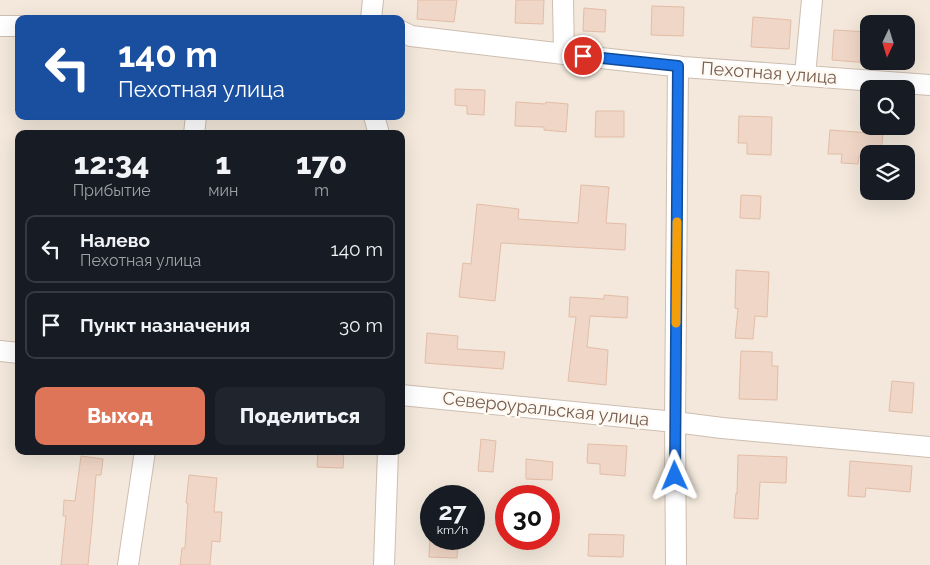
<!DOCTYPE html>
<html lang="ru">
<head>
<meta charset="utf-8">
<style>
	body { margin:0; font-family:Raleway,sans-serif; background:#20242c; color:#f1f3f6; height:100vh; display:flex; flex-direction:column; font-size:19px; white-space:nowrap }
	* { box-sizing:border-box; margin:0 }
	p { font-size:16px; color:#9ea1a6 }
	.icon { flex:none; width:28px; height:28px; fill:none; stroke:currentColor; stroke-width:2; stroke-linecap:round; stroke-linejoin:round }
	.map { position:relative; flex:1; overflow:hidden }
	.side { position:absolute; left:15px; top:130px; width:390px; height:325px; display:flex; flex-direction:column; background:#171b24; border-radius:10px; box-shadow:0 5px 20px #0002 }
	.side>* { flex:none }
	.hud { position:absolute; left:15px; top:15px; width:390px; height:105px; border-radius:10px; box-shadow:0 5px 20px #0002; background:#1a4fa0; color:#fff; overflow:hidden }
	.needle { width:32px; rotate:184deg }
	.fabs { position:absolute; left:860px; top:15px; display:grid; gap:10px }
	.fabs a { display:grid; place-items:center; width:55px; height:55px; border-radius:10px; background:#171b24; box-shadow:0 5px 20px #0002; font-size:25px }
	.speed { position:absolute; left:420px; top:485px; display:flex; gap:10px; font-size:25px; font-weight:700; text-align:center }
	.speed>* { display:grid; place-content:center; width:65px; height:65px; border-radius:50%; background:#171b24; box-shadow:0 5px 20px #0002; line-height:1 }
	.speed small { font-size:12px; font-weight:400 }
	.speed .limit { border:8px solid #d22; background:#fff; color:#111 }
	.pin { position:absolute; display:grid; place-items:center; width:42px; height:42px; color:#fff; margin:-21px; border:2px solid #fff; border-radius:50%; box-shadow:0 1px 5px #0007 }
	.me { position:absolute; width:55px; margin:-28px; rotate:359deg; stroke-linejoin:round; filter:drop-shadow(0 0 4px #0008) }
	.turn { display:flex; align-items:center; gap:18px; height:105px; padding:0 20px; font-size:22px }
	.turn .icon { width:65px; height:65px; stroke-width:2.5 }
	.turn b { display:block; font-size:35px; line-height:42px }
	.eta { display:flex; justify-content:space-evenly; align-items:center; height:85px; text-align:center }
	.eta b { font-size:30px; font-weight:800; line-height:35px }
	.action { display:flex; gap:10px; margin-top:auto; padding:10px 20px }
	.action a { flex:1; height:58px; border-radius:10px; background:#de7559; color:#fff; font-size:20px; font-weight:800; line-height:58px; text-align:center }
	.action a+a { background:#20242c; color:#f1f3f6 }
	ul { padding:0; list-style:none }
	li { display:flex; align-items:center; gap:15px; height:68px; margin:0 10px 8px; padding:0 10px; border:2px solid #363941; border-radius:10px }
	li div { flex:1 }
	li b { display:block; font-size:19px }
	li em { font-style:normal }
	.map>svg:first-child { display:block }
	.residential { fill:#f3e8db; fill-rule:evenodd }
	.building { fill:#f0d6c6; stroke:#e2bda7 }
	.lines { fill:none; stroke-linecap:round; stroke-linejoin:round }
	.street-casing { stroke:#cebeb1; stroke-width:22 }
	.street { stroke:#fff; stroke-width:20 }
	.route-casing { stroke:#114b97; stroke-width:12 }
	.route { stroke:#1a73e8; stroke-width:9 }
	.slow { stroke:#f59e0b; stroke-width:9 }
	.labels { text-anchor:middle; stroke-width:5; stroke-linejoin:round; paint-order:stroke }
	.street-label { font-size:18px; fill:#775d4f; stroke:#fefaf3 }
</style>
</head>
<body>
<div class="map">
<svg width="930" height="565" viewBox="0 0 930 565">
	<rect width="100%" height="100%" fill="#fcf6ed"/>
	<path class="residential" d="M0,0h930v565h-930zM19,19h382v97h-382zM869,24h37v37h-37zM869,89h37v37h-37zM19,134h382v317h-382zM869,154h37v37h-37zM431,496h43v43h-43zM506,496h43v43h-43z"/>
	<path class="building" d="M418,0h39l-3,22 -37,-3z
		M516,0h28l-1,24 -28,-1z
		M652,6l32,1 -1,29 -32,-1z
		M584,8l22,2 -1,22 -22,-1z
		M753,17l38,3 -2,29 -38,-2z
		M834,30l35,2v31l-37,-3z
		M455,89l30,1 -1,25 -17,-1v-8l-12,-1z
		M516,102l29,2 1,-2 22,2 -2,28 -22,-2v-3l-29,-1z
		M596,111h28v26h-29z
		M739,116l33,1 -1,38 -24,-1v-11h-9z
		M830,130l53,4 -2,20h-12v3l-10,-1 -1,8 -17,-1 1,-9h-14z
		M581,185l28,2 -3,36 20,1 -1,26 -124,-7 -6,58 -36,-4 4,-34 8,1 6,-60 42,5 -1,10 60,4z
		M741,195l20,1 -1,23 -20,-1z
		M736,270l33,2 -2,45 -12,-1 -2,23 -18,-1 3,-29 -3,-1z
		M604,295l24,2 -1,21 -37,-2 -3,31 21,3 -2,35 -38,-4 8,-64h-7l1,-20 34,2z
		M427,333l31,3 -1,13 48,3 -2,17 -78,-6z
		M741,351l31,1v14h6l-1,34 -38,-1z
		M892,381l22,2 -2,30 -23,-2z
		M481,439l15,2 -3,31 -15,-1z
		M588,444l39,2 -2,30 -25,-2v-10l-13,-1z
		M318,451h26l-1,17 -26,-1z
		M738,455l49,2 -1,26 -26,-1 -2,37 -24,-1 2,-25 1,1z
		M81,456l22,3 -2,16h-5l-4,50 -4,40h-27l5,-49h-3l1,-16 11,1z
		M526,459l27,3 -1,18 -26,-1z
		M850,461l62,5 -2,26 -44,-4 -1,9 -17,-1z
		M189,475l28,3 -3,34h8l-2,30 -8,-1 -2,24h-30l2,-17h3l3,-45h-2z
		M589,534l35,1 -1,22 -35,-1z
		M430,539h28l-1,19 -28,-1z"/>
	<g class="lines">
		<g class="street-casing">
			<path id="street" d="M563,0l1,54
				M371,19l2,-19
				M0,26h19
				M401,31l10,5 153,18 119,13 247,18
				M805,75l7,-75
				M374,116l5,18
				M194,134l2,-18
				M0,351l19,2
				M401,395l274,27 47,6 208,19
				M128,565l17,-114
				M384,565l4,-114
				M676,565l-1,-143 3,-356"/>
		</g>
		<use href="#street" class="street"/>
	</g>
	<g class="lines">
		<g class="route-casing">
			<path id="route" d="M583,56l95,10 -3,410"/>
		</g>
		<use href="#route" class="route"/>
		<path class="slow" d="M676,323l1,-101"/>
	</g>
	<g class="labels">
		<g class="street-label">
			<text transform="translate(769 73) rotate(4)" y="6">Пехотная улица</text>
			<text transform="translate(546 409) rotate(6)" y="6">Североуральская улица</text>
		</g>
	</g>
</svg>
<div class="fabs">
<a><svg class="needle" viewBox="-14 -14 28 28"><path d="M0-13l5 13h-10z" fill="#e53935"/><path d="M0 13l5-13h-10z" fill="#9ea1a6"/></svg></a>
<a><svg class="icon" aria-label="search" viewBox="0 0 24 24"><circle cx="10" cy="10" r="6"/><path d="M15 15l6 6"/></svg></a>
<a><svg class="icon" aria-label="layers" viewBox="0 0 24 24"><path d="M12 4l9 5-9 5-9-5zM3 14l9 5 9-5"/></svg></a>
</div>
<div class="speed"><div>27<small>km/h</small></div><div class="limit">30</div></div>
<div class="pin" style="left:583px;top:56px;background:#d93025"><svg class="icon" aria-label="arrive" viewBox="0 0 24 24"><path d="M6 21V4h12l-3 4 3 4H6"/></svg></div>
<svg class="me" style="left:675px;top:476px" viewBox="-20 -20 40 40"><path d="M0-17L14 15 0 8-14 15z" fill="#1a73e8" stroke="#fff" stroke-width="4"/></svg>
<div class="hud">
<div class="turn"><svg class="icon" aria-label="left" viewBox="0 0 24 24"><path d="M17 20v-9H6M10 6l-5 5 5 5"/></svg><div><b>140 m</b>Пехотная улица</div></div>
</div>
<section class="side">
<div class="eta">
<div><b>12:34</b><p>Прибытие</p></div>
<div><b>1</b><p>мин</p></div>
<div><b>170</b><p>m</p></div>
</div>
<ul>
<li><svg class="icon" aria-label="left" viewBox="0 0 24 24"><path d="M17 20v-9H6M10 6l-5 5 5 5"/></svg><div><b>Налево</b><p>Пехотная улица</p></div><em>140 m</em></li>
<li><svg class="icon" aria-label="arrive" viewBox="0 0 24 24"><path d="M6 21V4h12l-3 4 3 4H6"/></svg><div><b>Пункт назначения</b></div><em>30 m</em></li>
</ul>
<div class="action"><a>Выход</a><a>Поделиться</a></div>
</section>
</div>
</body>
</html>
